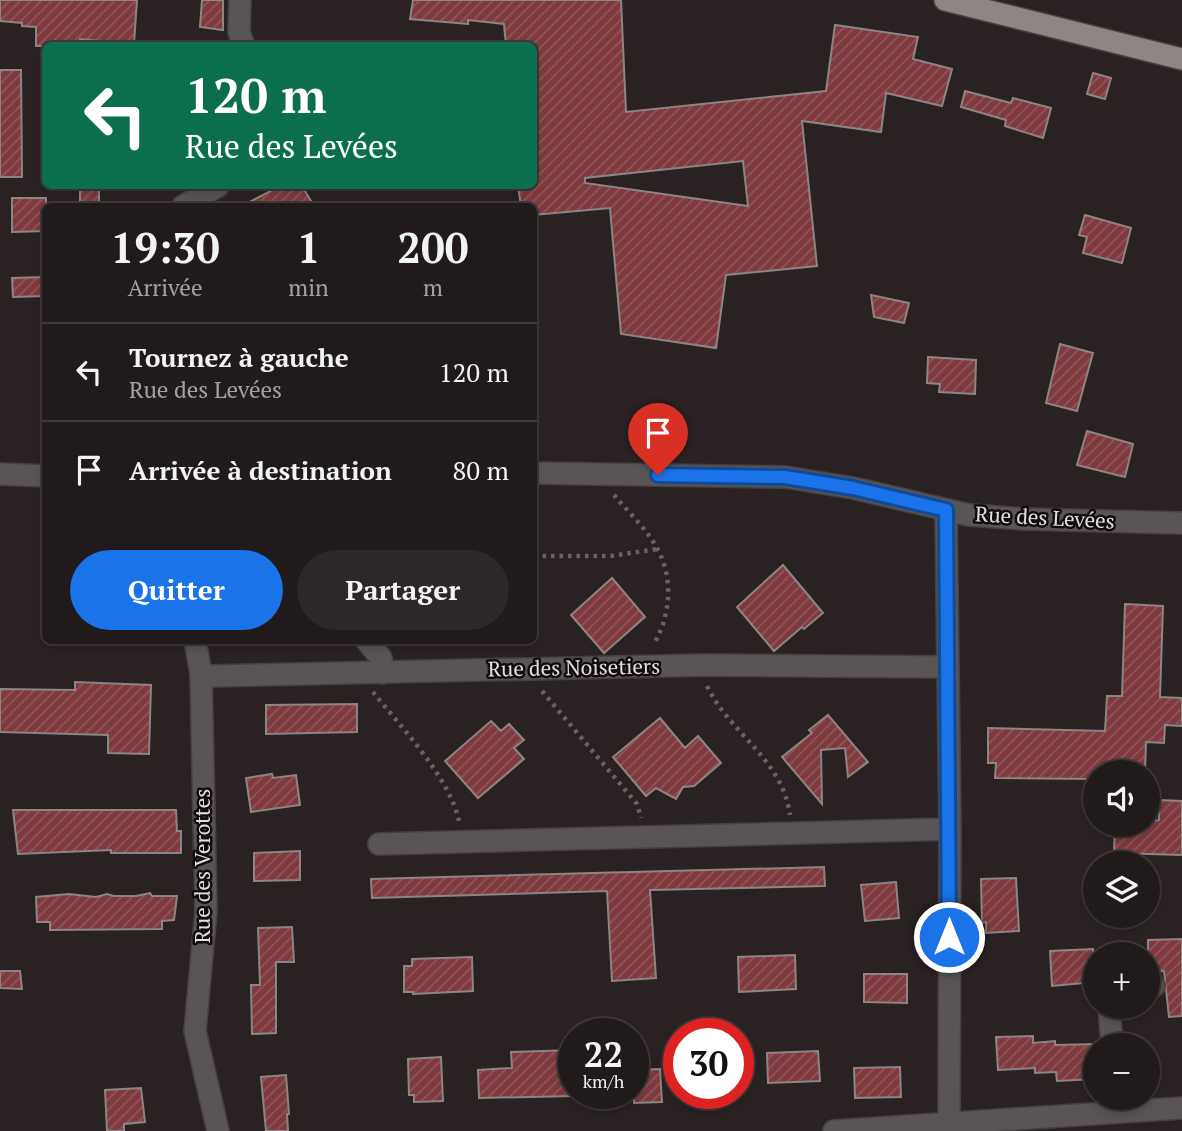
<!DOCTYPE html>
<html lang="fr">
<head>
<meta charset="utf-8">
<style>
	body { margin:0; font-family:"PT Serif",serif; background:#2d2727; color:#f1f3f6; height:100vh; display:flex; flex-direction:column; font-size:26px; white-space:nowrap }
	* { box-sizing:border-box; margin:0 }
	p { font-size:23px; color:#a2a1a2 }
	.icon { flex:none; width:38px; height:38px; fill:none; stroke:currentColor; stroke-width:2; stroke-linecap:round; stroke-linejoin:round }
	.map { position:relative; flex:1; overflow:hidden }
	.side { position:absolute; left:42px; top:203px; width:495px; height:441px; display:flex; flex-direction:column; background:#201a1a; border-radius:10px; box-shadow:0 4px 10px #0003,0 0 0 2px #3d3839 }
	.side>* { flex:none }
	.hud { position:absolute; left:42px; top:42px; width:495px; height:147px; border-radius:10px; box-shadow:0 4px 10px #0003,0 0 0 2px #3d3839; background:#0b6e4f; color:#fff; overflow:hidden }
	.controls { position:absolute; left:1083px; top:760px; display:grid; gap:14px }
	.controls a { display:grid; place-items:center; width:77px; height:77px; border-radius:50%; background:#201a1a; box-shadow:0 4px 10px #0003,0 0 0 2px #3d3839; font-size:35px }
	.speed { position:absolute; left:558px; top:1018px; display:flex; gap:14px; font-size:35px; font-weight:700; text-align:center }
	.speed>* { display:grid; place-content:center; width:91px; height:91px; border-radius:50%; background:#201a1a; box-shadow:0 4px 10px #0003,0 0 0 2px #3d3839; line-height:1 }
	.speed small { font-size:18px; font-weight:400 }
	.speed .limit { border:10px solid #d22; background:#fff; color:#111 }
	.pin { position:absolute; display:grid; place-items:center; width:60px; height:60px; color:#fff; margin:-72px -30px; border-radius:50% 50% 50% 0; rotate:-45deg; box-shadow:0 0 7px #0007 }
	.pin .icon { rotate:45deg }
	.me { position:absolute; width:77px; margin:-38px; rotate:0deg; stroke-linejoin:round; filter:drop-shadow(0 0 5px #0008) }
	.turn { display:flex; align-items:center; gap:24px; height:147px; padding:0 28px; font-size:32px }
	.turn .icon { width:91px; height:91px; stroke-width:2.5 }
	.turn b { display:block; font-size:49px; line-height:60px }
	.eta { display:flex; justify-content:space-evenly; align-items:center; height:119px; text-align:center }
	.eta b { font-size:42px; font-weight:600; line-height:49px }
	.button { display:flex; gap:14px; margin-top:auto; padding:14px 28px }
	.button a { flex:1; height:80px; border-radius:42px; background:#1a73e8; color:#fff; font-size:28px; font-weight:600; line-height:80px; text-align:center }
	.button a+a { background:#2d2727; color:#f1f3f6 }
	ul { padding:0; list-style:none }
	li { display:flex; align-items:center; gap:21px; height:98px; padding:0 28px; border-top:2px solid #3d3839 }
	li div { flex:1 }
	li b { display:block; font-size:26px }
	li em { font-style:normal }
	.map>svg:first-child { display:block }
	.building { fill:url(#building-hatch); stroke:#8e8484; stroke-width:2; fill-rule:evenodd }
	.lines { fill:none; stroke-linecap:round; stroke-linejoin:round }
	.minor-casing { stroke:#484040; stroke-width:24 }
	.major-casing { stroke:#484040; stroke-width:24 }
	.path { stroke:#696262; stroke-width:4.5; stroke-dasharray:3.5 5; stroke-linecap:butt }
	.minor { stroke:#595555; stroke-width:21 }
	.major { stroke:#8e8585; stroke-width:21 }
	.route-casing { stroke:#114b97; stroke-width:18 }
	.route { stroke:#1a73e8; stroke-width:12 }
	.labels { text-anchor:middle; stroke-width:5; stroke-linejoin:round; paint-order:stroke }
	.street-label { font-size:21px; fill:#e3dede; stroke:#100c0c }
</style>
</head>
<body>
<div class="map">
<svg width="1182" height="1131" viewBox="0 0 1182 1131">
	<defs>
		<pattern id="building-hatch" width="6" height="6" patternUnits="userSpaceOnUse" patternTransform="scale(1.75)"><rect width="6" height="6" fill="#7f3a3f"/><path d="M-1 1l2-2M0 6l6-6M5 7l2-2" fill="none" stroke="#91565a"/></pattern>
	</defs>
	<rect width="100%" height="100%" fill="#2a2222"/>
	<path class="building" d="M0,0h137l-3,44 -54,-5v7h-44v-19l-14,-1v-3l-22,-2z
		M202,0h21v30l-23,-3z
		M413,0h208l5,112 200,-21 9,-66 83,12 -5,22 39,10 -10,37 -56,-13 -5,39 -79,-11 15,145 -91,9 -10,73 -95,-14 -11,-126 -76,7v-9h-13l-3,-20h16v-140h-28l-2,-22 -36,-4v4l-58,-5zM743,161l5,45 -163,-23v-5z
		M0,70h21l1,107h-22z
		M1093,73l18,5 -6,21 -18,-5z
		M965,91l46,12 2,-5 38,10 -8,30 -38,-12 1,-6 -45,-13z
		M80,186h19v20h-19z
		M280,186h22l12,20h-72z
		M12,198h34v33l-34,1z
		M1085,215l46,13 -9,35 -39,-10 4,-16 -8,-2z
		M46,277v19l-33,1 -1,-19z
		M871,295l38,8 -5,20 -30,-6z
		M1060,344l33,9 -16,58 -31,-8z
		M928,357l48,3 -1,34 -36,-2 1,-8 -13,-1z
		M1087,431l46,13 -8,33 -48,-12z
		M783,565l40,48 -19,16 -2,-2 -28,24 -37,-44z
		M612,578l33,39 -41,36 -33,-38z
		M1125,604l38,2 -3,91 22,1v28l-17,-1 -1,18 -18,-1 -1,30h-49v7l-101,-1 1,-15h-8v-35l117,3 2,-35h15z
		M75,682l76,3 -2,69 -41,-1v-18l-108,-3v-43l75,1z
		M357,704v28l-91,2v-29z
		M828,715l40,47 -20,15 -3,-29 -24,2 1,54 -40,-47 30,-24 -3,-3z
		M660,718l25,30 13,-12 23,27 -27,23 -11,1 -7,12 -20,-11 -10,8 -33,-39z
		M491,721l10,10 8,-7 15,16 -10,8 10,11 -46,39 -33,-37z
		M272,774l1,4 23,-3 4,30 -49,7 -5,-34z
		M1159,800l23,1v54l-68,-2 1,-29h33v-2l11,-2z
		M13,810h163l1,21h4v22h-70v-3l-93,4z
		M300,851v29l-46,1v-28z
		M824,867l1,19 -175,4 6,88 -44,3 -5,-90 -235,7 -1,-19z
		M1016,878l3,53 -33,2v-11l-4,1 -1,-44z
		M896,882l3,36 -34,3 -4,-36z
		M150,893l2,3h25l-3,24 -12,1v8l-112,1v-8h-13l-1,-25 33,-3 27,3 11,-3 7,2h22z
		M292,927l2,35h-18v71l-24,1 -1,-49h9l-2,-57z
		M1182,939v77l-13,1 -5,-46 -16,1v-32z
		M1093,949l1,33 -42,4 -2,-35z
		M795,955l1,34 -57,3 -1,-35z
		M472,957l1,34 -60,3v-2h-9v-26h8v-7z
		M0,971h20l2,18 -22,-1z
		M864,974h43v29l-43,-1z
		M1033,1036v7l22,-2v4l41,-1v35l-39,2 -1,-9 -21,1v-5l-37,2 -2,-33z
		M574,1050v46l-95,2 -1,-28 34,-2 -1,-16z
		M818,1051l2,30 -52,2 -1,-30z
		M441,1057l2,44 -29,1v-7h-5l-1,-36z
		M900,1067l1,30 -46,1 -1,-30z
		M660,1069l2,33 -28,1v-33z
		M286,1075l3,39h-2l1,17h-22l-5,-54z
		M141,1088l4,34 -21,2v7h-17l-2,-41z"/>
	<g class="lines">
		<g class="minor-casing">
			<path id="minor" d="M240,0l-1,32 5,14
				M183,206l35,-20
				M534,473l251,4 68,11 116,27 56,4 157,4
				M0,474l46,2
				M946,510l4,319 -1,302
				M195,640l6,34 5,237 -11,120 23,100
				M366,640l15,18 2,15
				M201,674l11,2 493,-11 242,2
				M379,844l571,-15
				M1148,986h6
				M1109,1006l3,39
				M834,1131l348,-23"/>
		</g>
		<g class="major-casing">
			<path id="major" d="M945,0l237,59"/>
		</g>
		<path class="path" d="M614,495c14,17 34,35 44,55 16,30 12,66 -4,94
			M534,556h77l47,-7
			M707,686c23,48 75,72 83,129
			M542,691l95,113 4,14
			M373,692c28,35 77,86 86,129"/>
		<use href="#minor" class="minor"/>
		<use href="#major" class="major"/>
	</g>
	<g class="lines">
		<g class="route-casing">
			<path id="route" d="M658,475l127,2 68,11 93,22 3,427"/>
		</g>
		<use href="#route" class="route"/>
	</g>
	<g class="labels">
		<g class="street-label">
			<text transform="translate(1045 518) rotate(3)" y="7">Rue des Levées</text>
			<text transform="translate(574 668) rotate(-1)" y="7">Rue des Noisetiers</text>
			<text transform="translate(203 866) rotate(-90)" y="7">Rue des Verottes</text>
		</g>
	</g>
</svg>
<div class="controls">
<a><svg class="icon" aria-label="sound" viewBox="0 0 24 24"><path d="M4 9h4l5-4v14l-5-4H4zM17 9q2 3 0 6"/></svg></a>
<a><svg class="icon" aria-label="layers" viewBox="0 0 24 24"><path d="M12 4l9 5-9 5-9-5zM3 14l9 5 9-5"/></svg></a>
<a>+</a>
<a>−</a>
</div>
<div class="speed"><div>22<small>km/h</small></div><div class="limit">30</div></div>
<div class="pin" style="left:658px;top:475px;background:#d93025"><svg class="icon" aria-label="arrive" viewBox="0 0 24 24"><path d="M6 21V4h12l-3 4 3 4H6"/></svg></div>
<svg class="me" style="left:949px;top:937px" viewBox="-20 -20 40 40"><circle r="17" fill="#1a73e8" stroke="#fff" stroke-width="3"/><path d="M0-11L8 9 0 5-8 9z" fill="#fff"/></svg>
<div class="hud">
<div class="turn"><svg class="icon" aria-label="left" viewBox="0 0 24 24"><path d="M17 20v-9H6M10 6l-5 5 5 5"/></svg><div><b>120 m</b>Rue des Levées</div></div>
</div>
<section class="side">
<div class="eta">
<div><b>19:30</b><p>Arrivée</p></div>
<div><b>1</b><p>min</p></div>
<div><b>200</b><p>m</p></div>
</div>
<ul>
<li><svg class="icon" aria-label="left" viewBox="0 0 24 24"><path d="M17 20v-9H6M10 6l-5 5 5 5"/></svg><div><b>Tournez à gauche</b><p>Rue des Levées</p></div><em>120 m</em></li>
<li><svg class="icon" aria-label="arrive" viewBox="0 0 24 24"><path d="M6 21V4h12l-3 4 3 4H6"/></svg><div><b>Arrivée à destination</b></div><em>80 m</em></li>
</ul>
<div class="button"><a>Quitter</a><a>Partager</a></div>
</section>
</div>
</body>
</html>
